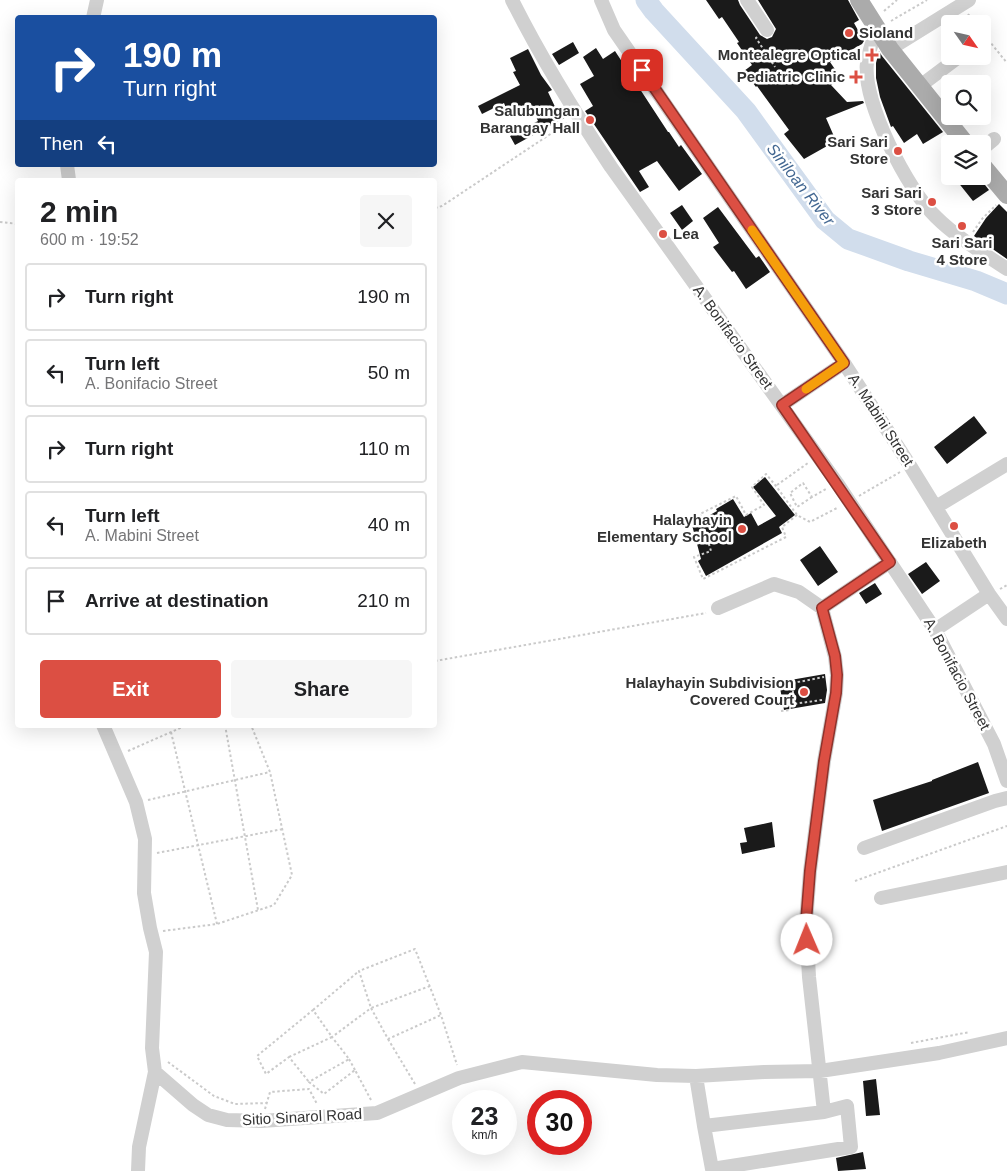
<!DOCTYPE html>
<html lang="en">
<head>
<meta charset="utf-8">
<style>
	body { margin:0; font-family:Arial,sans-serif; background:#f6f6f6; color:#202124; height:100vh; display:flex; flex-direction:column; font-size:19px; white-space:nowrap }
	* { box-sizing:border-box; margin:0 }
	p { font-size:16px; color:#757577 }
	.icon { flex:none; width:28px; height:28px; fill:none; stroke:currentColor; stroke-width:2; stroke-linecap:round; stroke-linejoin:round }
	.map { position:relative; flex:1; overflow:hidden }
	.drawer { position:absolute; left:15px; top:178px; width:422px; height:550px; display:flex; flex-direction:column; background:#fff; border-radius:5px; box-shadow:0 5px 20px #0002 }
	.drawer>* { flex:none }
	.banner { position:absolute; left:15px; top:15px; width:422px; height:152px; border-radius:5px; box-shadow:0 5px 20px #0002; background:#1a4fa0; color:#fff; overflow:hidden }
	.needle { width:32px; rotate:124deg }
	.buttons { position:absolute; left:941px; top:15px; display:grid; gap:10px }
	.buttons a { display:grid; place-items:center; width:50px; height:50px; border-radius:5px; background:#fff; box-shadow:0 5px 20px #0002; font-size:25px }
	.speed { position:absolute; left:452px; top:1090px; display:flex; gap:10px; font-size:25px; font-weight:700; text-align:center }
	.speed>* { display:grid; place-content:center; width:65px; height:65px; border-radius:50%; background:#fff; box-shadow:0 5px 20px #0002; line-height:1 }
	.speed small { font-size:12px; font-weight:400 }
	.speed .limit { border:8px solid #d22; background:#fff; color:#111 }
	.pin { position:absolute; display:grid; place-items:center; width:42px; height:42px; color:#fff; margin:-21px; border-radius:10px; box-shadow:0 2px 8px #0006 }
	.me { position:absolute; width:55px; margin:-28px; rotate:359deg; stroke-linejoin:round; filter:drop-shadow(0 0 4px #0008) }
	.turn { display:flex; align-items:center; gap:18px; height:105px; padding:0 25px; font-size:22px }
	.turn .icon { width:65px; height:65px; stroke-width:2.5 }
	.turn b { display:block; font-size:35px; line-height:42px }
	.then { display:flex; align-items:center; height:48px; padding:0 25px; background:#0003; gap:10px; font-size:19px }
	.round { display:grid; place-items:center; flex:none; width:52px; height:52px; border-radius:5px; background:#f6f6f6 }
	.headline { display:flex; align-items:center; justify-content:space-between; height:85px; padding:0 25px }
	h1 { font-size:30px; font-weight:800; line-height:38px }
	.cta { display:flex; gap:10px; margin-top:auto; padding:10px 25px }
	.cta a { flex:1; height:58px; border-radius:5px; background:#dc4f43; color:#fff; font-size:20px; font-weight:800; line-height:58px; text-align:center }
	.cta a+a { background:#f6f6f6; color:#202124 }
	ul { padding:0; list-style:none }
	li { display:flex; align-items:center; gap:15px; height:68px; margin:0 10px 8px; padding:0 15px; border:2px solid #e0e0e0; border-radius:5px }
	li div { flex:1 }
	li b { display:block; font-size:19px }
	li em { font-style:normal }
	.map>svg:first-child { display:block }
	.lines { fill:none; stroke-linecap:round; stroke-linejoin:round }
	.river { stroke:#d1ddec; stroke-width:21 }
	.building { fill:#1a1a1a }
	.path { stroke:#cacaca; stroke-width:2; stroke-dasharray:2.5 2.5; stroke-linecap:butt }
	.minor { stroke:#d0d0d0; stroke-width:14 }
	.major { stroke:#ababab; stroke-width:18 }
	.route-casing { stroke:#8f332c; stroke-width:12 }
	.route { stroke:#dc4f43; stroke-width:9 }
	.slow { stroke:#f59e0b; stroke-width:9 }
	.poi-dot { fill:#dc4f43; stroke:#fff; stroke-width:2 }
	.labels { text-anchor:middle; stroke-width:5; stroke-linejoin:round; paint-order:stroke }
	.poi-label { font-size:15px; font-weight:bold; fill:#333; stroke:#fff; text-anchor:end }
	.street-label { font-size:15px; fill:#333; stroke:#fff }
	.water-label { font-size:16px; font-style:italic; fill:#446892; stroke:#fff }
</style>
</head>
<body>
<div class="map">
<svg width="1007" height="1171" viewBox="0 0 1007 1171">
	<rect width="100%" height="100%" fill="#fff"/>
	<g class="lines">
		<path class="river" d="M646,0l8,11 92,100 79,109 23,19 61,22 67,20 31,13"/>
	</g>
	<path class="building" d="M706,0h32l2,5 20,30 7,4 5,-2 4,-8 -18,-29h90l11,20 -5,3 10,18 -2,3 -32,18 11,16 -10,7 16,17 16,-1 1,2 -38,15 10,23 -32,18 -20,-25 5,-4 -32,-44 -1,1 -12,-16 8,-6 -15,-22 2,-1 -17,-25 -3,2z
		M573,42l6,11 -20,12 -7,-11z
		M596,48l7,11 12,-8 53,81h1l10,15 2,-2 21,29 -23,17 -22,-30 -18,10 10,16 -9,5 -55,-81 8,-5 -13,-22 14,-8 -11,-19z
		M528,49l13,26 11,15 -4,2 9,19 6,-3 5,8 -53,29 -5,-9 28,-15 -8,-18 -22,10 -4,-10 -22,11 -4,-8 42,-21 -7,-13 3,-1 -6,-13z
		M879,51l3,5 61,76 -20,12 -6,-10 -13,9 -11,-17 -2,1 -11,-30 -4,-19v-15z
		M953,176h25l11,14 -16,11z
		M999,204l8,8v47l-33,-23 12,-18z
		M682,205l11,16 -11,9 -12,-17z
		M718,207l38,51 3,-2 11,16 -24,17 -12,-18 -2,1 -19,-25 6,-4 -16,-25z
		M974,416l13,17 -40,31 -13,-17z
		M765,477l30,38 -16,12 3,6 -76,43 -8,-15 3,-2 -9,-34 13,-3 -2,-3 14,-8 -1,-2 17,-10 11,18 7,-4 7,13 18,-10 -23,-29z
		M820,546l18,26 -20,14 -18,-26z
		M926,562l14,19 -18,13 -14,-20z
		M875,583l7,11 -16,10 -7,-11z
		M825,674l2,16 -2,13 -41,7 -5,-28z
		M978,762l11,31 -107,38 -9,-31 59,-19v-1z
		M772,822l3,25 -33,7 -2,-11 7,-1 -3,-14z
		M876,1079l4,36 -14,1 -3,-35z
		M863,1152l3,17 -28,2 -2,-13z"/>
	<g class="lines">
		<path class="path" d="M884,11l13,-11
			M968,14l8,10
			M891,21l36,-21
			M982,32l25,31
			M757,37l-1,1 19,29
			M435,208l7,-2 125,-83
			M0,222l18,2
			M973,232l9,-13 14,-14
			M777,485l31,-22
			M859,496l41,-24
			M812,497l-15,10 -7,-14 13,-10 9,14 14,-8
			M797,515l-15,12 4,10 -83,42 -9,-22 17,-6 -11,-37 36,-18 10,19 18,-10 -12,-18 14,-13 10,12 21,29 13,7 27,-14
			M1000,589l7,-4
			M435,661l271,-48
			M822,700l-29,4v-21l31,-6
			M781,711l9,-1v-6h3
			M225,725l33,185
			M171,732l46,192
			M128,751l59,-26
			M148,800l122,-28
			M157,853l126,-24
			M855,881l152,-55
			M163,931l54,-7 57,-19 18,-30 -22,-103 -19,-47
			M430,986l-59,22 -12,-37 56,-22 26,66 16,50
			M313,1010l46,-39
			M388,1039l27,45
			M911,1043l59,-11
			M289,1057l43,-20 -19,-27 -56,46 9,18 23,-17 20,25
			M349,1059l6,11
			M168,1062l46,34 21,8 32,-1
			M371,1100l-16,-30 -31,24 -15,-12 40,-23 -17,-22 39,-29 17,31 53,-24
			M265,1109l5,-17 39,-3 8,15"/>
		<path class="minor" d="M512,0c29,58 63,113 99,167l226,316 98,147 59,114 13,37
			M601,0l13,30 230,333 65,101 80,130 18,25
			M747,0l20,30
			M93,18l4,-18
			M877,30c-4,11 -9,22 -10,33 -5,38 41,128 69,154 20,20 47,36 71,52
			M890,49l79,-49
			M920,86l40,-30
			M982,149l12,-10
			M67,165l2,15
			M782,405l62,-42
			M936,507l71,-43
			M718,608l56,-24 25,8 23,16 13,49 2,18 -1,18 -12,68 -14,110 -4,51 3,55 15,135
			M822,608l68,-46
			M935,630l54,-36
			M103,725l33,77 9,37 -1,54 6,35 6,24 -4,96 3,24 38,33 15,10 19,5 34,1 116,-8 82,-35 63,-16 135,13 39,1 68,-4 56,-1 119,-18 68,-15
			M864,848l131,-47 12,-3
			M881,898l126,-26
			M696,1076l8,50
			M847,1106l4,41 -139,22 -8,-43 120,-14z
			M138,1171l1,-24 16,-75"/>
		<path class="major" d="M859,0l31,49 76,95
			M982,165l25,30"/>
	</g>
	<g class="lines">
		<g class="route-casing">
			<path id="route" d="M642,70l202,293 -62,42 108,157 -68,46 13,48 2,19 -1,18 -12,68 -14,110 -4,51 1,18"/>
		</g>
		<use href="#route" class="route"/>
		<path class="slow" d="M752,230l92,133 -38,26"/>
	</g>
	<g class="poi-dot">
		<circle cx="849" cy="33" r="5"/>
		<path d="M869.5 47.5h5v5h5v5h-5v5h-5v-5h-5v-5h5z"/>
		<path d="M853.5 69.5h5v5h5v5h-5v5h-5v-5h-5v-5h5z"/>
		<circle cx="590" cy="120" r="5"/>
		<circle cx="898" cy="151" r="5"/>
		<circle cx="932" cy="202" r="5"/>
		<circle cx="962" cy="226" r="5"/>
		<circle cx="663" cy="234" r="5"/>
		<circle cx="954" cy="526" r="5"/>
		<circle cx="742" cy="529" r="5"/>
		<circle cx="804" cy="692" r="5"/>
	</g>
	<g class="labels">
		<g class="poi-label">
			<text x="859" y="38" text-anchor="start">Sioland</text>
			<text x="861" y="60">Montealegre Optical</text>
			<text x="845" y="82">Pediatric Clinic</text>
			<text x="580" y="116">Salubungan<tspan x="580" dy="17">Barangay Hall</tspan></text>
			<text x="888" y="147">Sari Sari<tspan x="888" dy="17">Store</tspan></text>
			<text x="922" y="198">Sari Sari<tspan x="922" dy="17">3 Store</tspan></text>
			<text x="673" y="239" text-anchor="start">Lea</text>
			<text x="962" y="248" text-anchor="middle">Sari Sari<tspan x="962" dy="17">4 Store</tspan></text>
			<text x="732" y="525">Halayhayin<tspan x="732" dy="17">Elementary School</tspan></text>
			<text x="954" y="548" text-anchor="middle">Elizabeth</text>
			<text x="794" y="688">Halayhayin Subdivision<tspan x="794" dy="17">Covered Court</tspan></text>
		</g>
		<g class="street-label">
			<text transform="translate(733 337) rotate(54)" y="5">A. Bonifacio Street</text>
			<text transform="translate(881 420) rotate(57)" y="5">A. Mabini Street</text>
			<text transform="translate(957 674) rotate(62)" y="5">A. Bonifacio Street</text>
			<text transform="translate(302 1117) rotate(-3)" y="5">Sitio Sinarol Road</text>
		</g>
		<g class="water-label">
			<text transform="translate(801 184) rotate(52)" y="6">Siniloan River</text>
		</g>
	</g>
</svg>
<div class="buttons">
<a><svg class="needle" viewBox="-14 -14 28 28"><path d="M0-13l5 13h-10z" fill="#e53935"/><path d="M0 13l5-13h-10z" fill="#757577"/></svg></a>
<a><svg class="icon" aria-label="search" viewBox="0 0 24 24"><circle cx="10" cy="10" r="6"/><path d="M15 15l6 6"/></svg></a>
<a><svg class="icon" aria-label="layers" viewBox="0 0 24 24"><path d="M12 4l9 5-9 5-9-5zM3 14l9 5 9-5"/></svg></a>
</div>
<div class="speed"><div>23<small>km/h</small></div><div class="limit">30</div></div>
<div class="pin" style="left:642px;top:70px;background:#d93025"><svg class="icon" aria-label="arrive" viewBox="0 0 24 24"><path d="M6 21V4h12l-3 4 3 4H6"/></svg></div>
<svg class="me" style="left:807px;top:940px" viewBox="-20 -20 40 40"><circle r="19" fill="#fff"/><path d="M0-13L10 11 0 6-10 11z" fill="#dc4f43"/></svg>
<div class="banner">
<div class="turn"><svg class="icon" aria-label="right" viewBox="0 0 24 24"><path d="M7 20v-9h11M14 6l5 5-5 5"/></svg><div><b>190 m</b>Turn right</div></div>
<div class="then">Then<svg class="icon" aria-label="left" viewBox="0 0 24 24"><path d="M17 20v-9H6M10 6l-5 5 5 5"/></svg></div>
</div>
<section class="drawer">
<div class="headline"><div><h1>2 min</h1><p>600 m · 19:52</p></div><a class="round"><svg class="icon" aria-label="close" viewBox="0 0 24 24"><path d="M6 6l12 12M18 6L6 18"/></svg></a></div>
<ul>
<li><svg class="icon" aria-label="right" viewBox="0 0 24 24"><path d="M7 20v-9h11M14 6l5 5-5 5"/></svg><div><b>Turn right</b></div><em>190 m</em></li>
<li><svg class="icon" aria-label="left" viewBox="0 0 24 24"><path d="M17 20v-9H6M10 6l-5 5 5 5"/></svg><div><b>Turn left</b><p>A. Bonifacio Street</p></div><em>50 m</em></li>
<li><svg class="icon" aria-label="right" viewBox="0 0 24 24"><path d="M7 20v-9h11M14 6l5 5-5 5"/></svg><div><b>Turn right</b></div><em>110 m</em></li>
<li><svg class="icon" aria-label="left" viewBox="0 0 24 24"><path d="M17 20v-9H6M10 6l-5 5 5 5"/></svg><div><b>Turn left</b><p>A. Mabini Street</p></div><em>40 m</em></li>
<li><svg class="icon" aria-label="arrive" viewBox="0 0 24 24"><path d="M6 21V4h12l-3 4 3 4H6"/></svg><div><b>Arrive at destination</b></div><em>210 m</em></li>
</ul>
<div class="cta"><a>Exit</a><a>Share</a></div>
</section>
</div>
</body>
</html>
